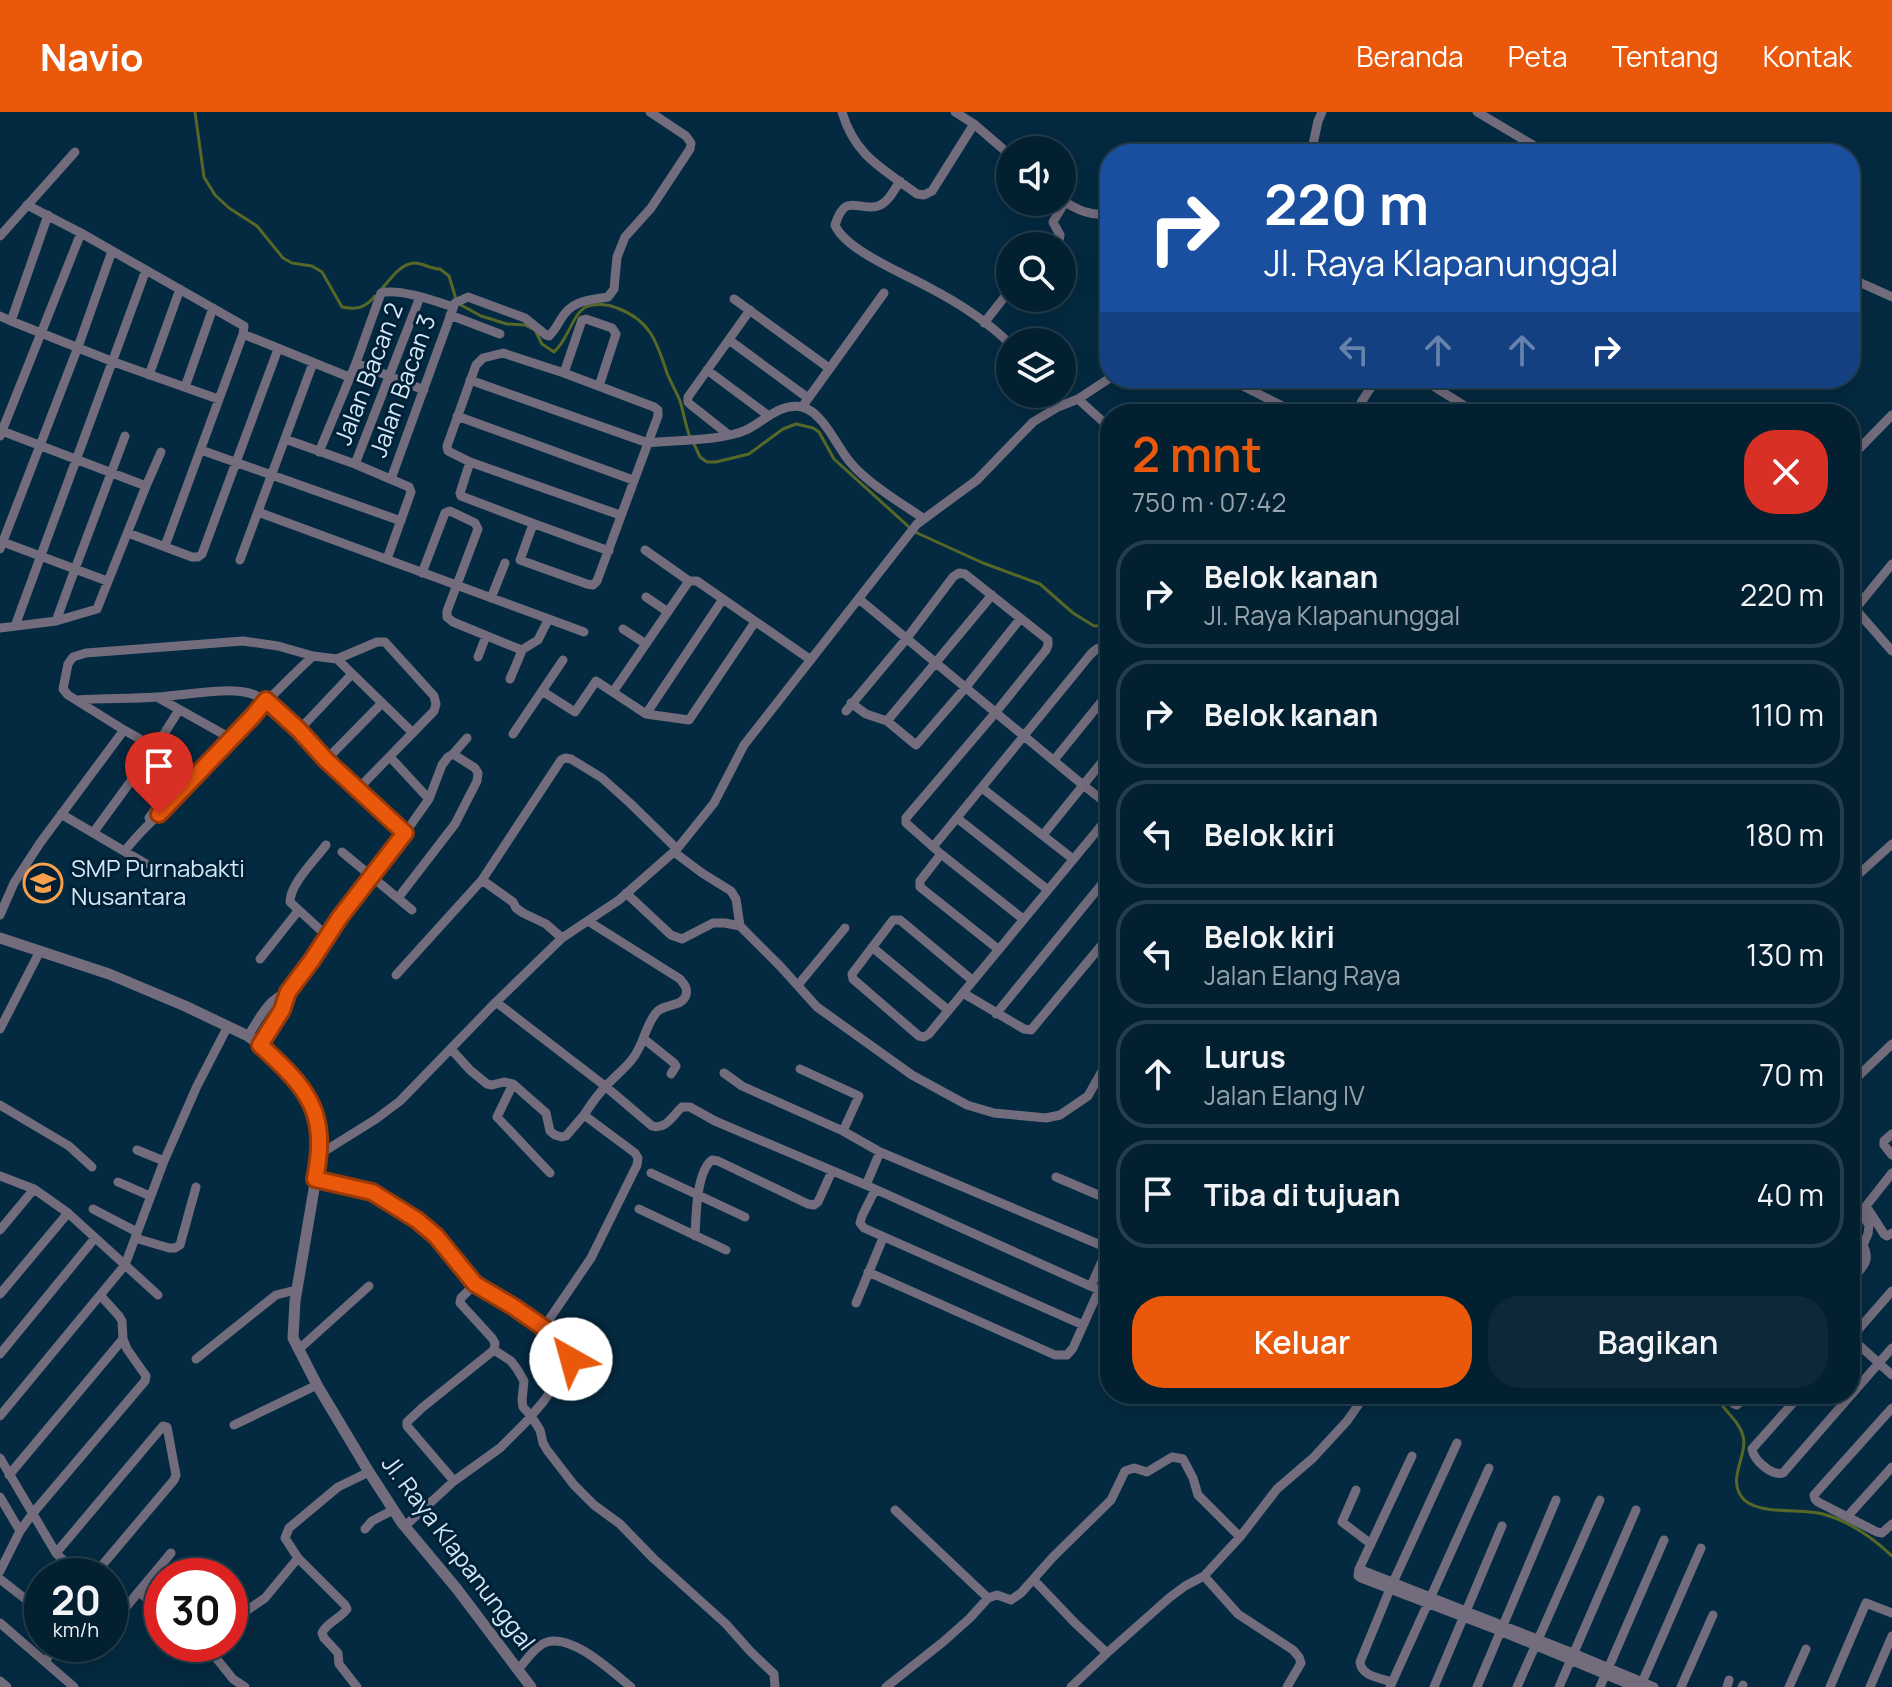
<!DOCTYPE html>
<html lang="id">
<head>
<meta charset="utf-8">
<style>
	body { margin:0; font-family:Manrope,sans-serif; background:#0d2839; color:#f1f3f6; height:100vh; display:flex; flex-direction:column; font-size:30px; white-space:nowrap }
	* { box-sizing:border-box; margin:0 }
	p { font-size:26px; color:#97a3ab }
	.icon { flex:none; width:44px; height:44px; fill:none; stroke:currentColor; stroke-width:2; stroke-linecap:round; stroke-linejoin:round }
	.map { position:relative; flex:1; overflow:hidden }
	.panel { position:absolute; left:1100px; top:292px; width:760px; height:1000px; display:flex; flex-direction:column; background:#032031; border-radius:32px; box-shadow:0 4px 20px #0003,0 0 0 2px #243e4d }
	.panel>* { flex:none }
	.top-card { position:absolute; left:1100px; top:32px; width:760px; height:244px; border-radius:32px; box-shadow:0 4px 20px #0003,0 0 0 2px #243e4d; background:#1a4fa0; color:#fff; overflow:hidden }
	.fabs { position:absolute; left:996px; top:24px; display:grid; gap:16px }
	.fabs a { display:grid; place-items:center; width:80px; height:80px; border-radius:50%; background:#032031; box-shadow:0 4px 20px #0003,0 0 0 2px #243e4d; font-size:40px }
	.speed { position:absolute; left:24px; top:1446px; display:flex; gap:16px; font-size:40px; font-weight:700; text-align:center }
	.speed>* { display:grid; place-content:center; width:104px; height:104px; border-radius:50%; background:#032031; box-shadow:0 4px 20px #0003,0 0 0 2px #243e4d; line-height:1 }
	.speed small { font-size:20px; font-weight:400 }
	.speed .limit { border:12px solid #d22; background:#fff; color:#111 }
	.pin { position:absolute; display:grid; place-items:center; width:68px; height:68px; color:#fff; margin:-82px -34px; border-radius:50% 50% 50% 0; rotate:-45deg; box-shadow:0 0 8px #0007 }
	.pin .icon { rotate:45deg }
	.me { position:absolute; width:88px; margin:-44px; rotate:322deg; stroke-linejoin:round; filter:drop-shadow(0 0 6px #0008) }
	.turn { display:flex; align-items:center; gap:28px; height:168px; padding:0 32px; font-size:36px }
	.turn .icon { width:104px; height:104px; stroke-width:2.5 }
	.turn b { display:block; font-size:56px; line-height:68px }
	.lanes { display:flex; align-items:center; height:76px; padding:0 32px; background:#0003; justify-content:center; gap:40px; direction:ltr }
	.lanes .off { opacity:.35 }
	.round { display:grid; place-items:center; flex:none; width:84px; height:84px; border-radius:32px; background:#0d2839 }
	.head { display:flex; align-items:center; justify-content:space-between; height:136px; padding:0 32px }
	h1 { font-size:48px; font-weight:600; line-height:60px; color:#ea580c }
	.cta { display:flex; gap:16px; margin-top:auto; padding:16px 32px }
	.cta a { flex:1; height:92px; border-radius:32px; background:#ea580c; color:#fff; font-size:32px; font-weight:600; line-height:92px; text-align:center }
	.cta a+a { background:#0d2839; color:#f1f3f6 }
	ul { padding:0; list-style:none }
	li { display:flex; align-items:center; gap:24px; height:108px; margin:0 16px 12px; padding:0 16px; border:4px solid #243e4d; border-radius:32px }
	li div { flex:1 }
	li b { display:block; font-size:30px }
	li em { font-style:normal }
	header { display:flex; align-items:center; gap:48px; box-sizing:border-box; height:112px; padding:0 40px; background:#ea580c; color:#fff }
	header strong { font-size:38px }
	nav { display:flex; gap:44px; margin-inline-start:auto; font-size:28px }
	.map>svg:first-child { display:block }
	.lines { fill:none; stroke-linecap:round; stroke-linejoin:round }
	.stream { stroke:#576727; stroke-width:3 }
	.minor { stroke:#726c7c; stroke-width:9 }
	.tertiary { stroke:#726c7c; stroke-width:11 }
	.route-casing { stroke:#983908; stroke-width:20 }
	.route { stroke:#ea580c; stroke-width:14 }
	.labels { text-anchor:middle; stroke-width:6; stroke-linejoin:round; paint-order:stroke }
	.street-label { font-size:24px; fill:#d3e7f6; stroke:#002036 }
	.poi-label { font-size:24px; fill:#d3e7f6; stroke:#002036; text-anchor:start }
</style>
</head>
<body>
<header>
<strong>Navio</strong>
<nav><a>Beranda</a><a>Peta</a><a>Tentang</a><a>Kontak</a></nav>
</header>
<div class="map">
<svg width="1892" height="1575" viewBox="0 0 1892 1575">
	<rect width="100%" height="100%" fill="#042a41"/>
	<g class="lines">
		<path class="stream" d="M195,0l9,65 11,18 14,13 28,18 26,32 9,5 20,3 10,6 20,35c15,3 23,1 33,-11
			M380,179c9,-10 20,-28 35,-28 8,0 15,6 25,6l9,7 7,23
			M461,193l20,11 26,8 18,1 10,5 7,14 12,8c14,-12 19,-39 32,-45 9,-4 22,-3 31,1 33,12 40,34 50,65 4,10 9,18 13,28 4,12 5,24 10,36
			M694,332l6,13 7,5h9l33,-8 34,-25 13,-5 17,4 6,4 15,27 75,68
			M915,420l68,31 57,21 33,29 21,13 16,-1
			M1716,1282c5,16 23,25 27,42 5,19 -15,41 -2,60 12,20 61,12 82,18 26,7 51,25 69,42"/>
		<path class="minor" d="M842,0c13,44 40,56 75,82l7,1 8,-4 42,-67
			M955,0l19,12 36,31
			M1477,0l71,42
			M1311,42l7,-33 4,-9
			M900,69c-6,9 -12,22 -22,25 -21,6 -32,-15 -43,19 10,25 70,49 93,62 29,15 59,34 82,57
			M1062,88c15,10 30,17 48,13
			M27,93l54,28 163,93 -1,8 -78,212
			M0,124l75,-84
			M1058,134l2,-11 -7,-13 12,-20
			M1850,166l42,19
			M734,187l95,69
			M450,203l50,19
			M0,204l11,5 37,-106
			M11,209l100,40 107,38
			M984,211l26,-33
			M243,222l106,43
			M729,228l79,58
			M356,251l68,27
			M707,258l62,46
			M564,261l18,-53 4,-1 26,9 4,6 -17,52
			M149,263l31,-86
			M1161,266h10
			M1221,266l18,6 59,30
			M1420,266l58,36
			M470,268l178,63 10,-27v-6l-4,-3 -90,-34 -61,-20 -20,5 -7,7 -29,81 1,5 22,11 -10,31 1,3 71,27v4l-12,33 67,24 6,1 4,-4 51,-138c27,-3 74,-2 98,-13 17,-8 35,-28 56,-23 21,5 35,40 48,55 16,20 52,42 73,56
			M185,275l28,-79
			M1048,282l10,13
			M1078,287l32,29
			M802,295l82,-114
			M1356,302l6,-13 15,-23
			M457,304l176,64
			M2,319l144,55 15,-34
			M729,323l-38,-30 -3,-3v-5l62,-87
			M0,324l81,-203
			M285,327l70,25 54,23 2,5 -24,67
			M201,338l200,71
			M319,340l37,-89 25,-70c18,-5 54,8 72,14
			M1850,346l42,-43
			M470,350l150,53
			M355,352l65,-167
			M391,367l64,-176 13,-6 57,21 21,17 3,1c6,-6 8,-10 12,-17 11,-19 28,-19 47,-22l6,-8 3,-32 8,-20 26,-29 39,-59 1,-6 -5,-7 -36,-24
			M258,400l326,120
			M532,411l77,28
			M128,421l64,24h6l4,-3 76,-205
			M0,429l75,28 -19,52
			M0,437l78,-202 34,-96
			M645,438l44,31
			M240,448l73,-197
			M422,461l23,-60 5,-2 25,12 3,6 -31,82v6l6,5 66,27 2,4 -11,26
			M107,469l-32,-12 50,-133
			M646,485l22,15
			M491,486l14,-35
			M859,487l224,186 27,21
			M1850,491l42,48
			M1856,496l36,-44
			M15,514l131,-356
			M0,516l56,-7 41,-12 49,-123
			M623,517l23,15
			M520,539l18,-11 10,-20
			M478,545l8,-21
			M337,547l76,74
			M542,579l33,21 21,-31 50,33 43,6 66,-98
			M613,580l76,-111h8l114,79
			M157,585l75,42
			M77,588c27,-2 53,-1 80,-3 27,-1 74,-12 98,-2 27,10 52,47 73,66 25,25 52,48 77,72
			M851,591l15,11 21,7 29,24 50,-58 54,-68
			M846,599l61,-73 46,-61 6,-4 6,1 83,66v5l-2,5 -50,62 -90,106v5l35,31 -21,27v6l78,62
			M646,602l77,-115
			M887,609l105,-126
			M299,618l53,-56
			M513,622l50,-74
			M390,645l39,42
			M326,648l56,-57
			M1054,648l56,-69
			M199,660l-75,-42 -56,-35 -5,-6 5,-25 5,-7 13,-4 157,-12 35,5 35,10 24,3 40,-17h8l49,54 2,8 -2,7 -76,78
			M982,676l91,71
			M61,702l85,50
			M149,706l37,-53
			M957,706l91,72
			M93,721l62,-85 24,-38
			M1043,723l67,-83
			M326,733c-11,15 -36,39 -36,57l37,34
			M933,735l157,-192c6,-7 11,-9 20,-8
			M125,739c16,-22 37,-38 55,-58 43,-47 87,-94 133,-137
			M342,740l70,58
			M674,740l28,21 29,18 5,8 4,27
			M941,742l82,65
			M482,768l31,22 3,6 7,5 23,11 16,14
			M1850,770l42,-38
			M626,781l45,42 11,4 31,-16h12l15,3 40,40 37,41 95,68 55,30 27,8 52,5 14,-3 28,-19 22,-39
			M398,786l57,-74 22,-43 1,-8 -3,-5 -22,-14
			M0,803l14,-32 26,-40 84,-113
			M872,835l76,63
			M260,847l38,-48
			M396,863l86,-95 79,-120 4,-2 6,1 31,19 29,26 46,45
			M972,868l-72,-60h-7l-41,54 1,5 66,57 5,1 5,-3 181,-219
			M798,873l47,-57
			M963,881l61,36 7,1 79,-95
			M1107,887l3,-3
			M496,890l109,84 47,40c14,4 21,-11 30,-19h8l25,14 151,64 244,110
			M996,902l114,-140
			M0,917l40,-78
			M248,924c11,-17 20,-38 40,-44
			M644,927l30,24 2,3 -5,8
			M260,933l22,-35 6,-18 24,-32 28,-43 65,-84 24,-34 13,-34 6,-8 5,-3 14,-16
			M451,937l19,21 17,14 5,1 12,-3 9,2 33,29 4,18 5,4 7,2 4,-1 18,-21
			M800,957l59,27 -16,35
			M724,961l18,13 101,45 37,21 230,97
			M513,972l-16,33 53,56
			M1850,972l42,-40
			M0,993l69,41 23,21
			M1892,1022l-8,7v4l8,10
			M137,1038l27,11
			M320,1042l56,-35 24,-18 96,-99 66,-64 57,-38 58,-51 37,-46 30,-58 173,-221 60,-44 56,-58 25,-15 20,-8 32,-21
			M651,1061l94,44
			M1892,1061l-26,33 18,28 3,2 5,-3
			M0,1064l34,13 34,24 90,82
			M1056,1065l54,23
			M315,1067l57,13 45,28 19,16 39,48 39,23 30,20 23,17 4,8v7l-3,7 -25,36 -18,21 -25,25 -46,33 -49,45
			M118,1070l32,14
			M866,1073l14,-33
			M875,1078l-13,26 -2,7 4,5 219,97
			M1850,1084l19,29 -1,9 -5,11c9,18 -2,23 -13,36
			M93,1097l44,23
			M639,1097l87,41
			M0,1118l34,-41
			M695,1124c1,-19 1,-64 17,-76l6,1 90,43 6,1 4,-3 14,-31
			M135,1126l34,10h6l5,-3 16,-58
			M868,1160l187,83h12l6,-7 26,-58
			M1091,1174l18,-41
			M0,1182l68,-81
			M856,1191l27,-65
			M544,1215l47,-69 46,-93 1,-7 -3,-5 -51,-38c7,-11 14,-21 23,-30 8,-9 19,-17 26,-27 11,-14 12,-32 23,-45 7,-10 26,-5 30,-18 2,-7 -2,-11 -6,-16l-92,-58
			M1850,1225l42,38
			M1850,1227l42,-48
			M298,1238l71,-64
			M494,1238l17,11 6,8 7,12 -2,19 1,7 8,9 9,14 3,13 4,7 27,35 20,20 26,19 34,35 72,65 24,27 24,23 1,13
			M0,1242l95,-116
			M196,1247l80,-64 20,-5
			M1728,1282l6,10 3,1 12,-11
			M1801,1282l-49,55c2,12 20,27 31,24l109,-125
			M1892,1296l-78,87 1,4 3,3 59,30 5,1 10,-9
			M0,1304l125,-151 39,-104 33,-75 31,-60
			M234,1313l83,-40
			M0,1346l56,95 23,23
			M9,1363l114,-136
			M454,1369l-47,-55v-4l16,-15 71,-57 1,-7 -3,-5 -32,-35 1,-5 14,-14
			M1356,1378l-14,32 29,22
			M0,1385l20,34
			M895,1398l93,88
			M1847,1405l45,-50
			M365,1417l7,-8 21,-11
			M56,1441l107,-127 4,1 9,48 -2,5 -81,96
			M298,1446l47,47 2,4c-7,10 -20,13 -25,24l2,5 14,15 1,11 18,23
			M1359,1457l53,-113
			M0,1459l20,-40 13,-18 112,-132 1,-5 -19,-27 -4,-10 -1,-18 -3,-5 -19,-21
			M1204,1464l34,38 55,36 6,7 2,6 -14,24
			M0,1467l42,33
			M1034,1468l41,43 32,30
			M139,1480l23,19
			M110,1495l7,6h4l50,-60
			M230,1510l35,-24 33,-40 -13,-20 4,-10 49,-41 31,-15
			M0,1511l74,64
			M207,1532l1,4 25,31 12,8
			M45,1549l14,-17
			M518,1557c8,-8 18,-24 29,-27 26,-8 65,30 84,45
			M0,1569l7,6
			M1392,1570c-12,-4 -31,-6 -32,-20l30,-73 67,-146
			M886,1575l57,-45 27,-24 18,-20 9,-3 14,5 10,-7 32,-36 58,-57 14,-29 9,-3 13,4 25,-15 11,2 10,19 5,17 42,42
			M1071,1575l36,-34 62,-55 16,-12 19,-10 36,-39 37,-48 36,-31 34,-37 19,-27
			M1390,1575l99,-219
			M1434,1575l68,-161
			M1477,1575l79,-187
			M1517,1575l83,-187
			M1559,1575l77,-177
			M1600,1575l64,-147
			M1635,1575l-135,-56 -139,-53 -3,-2 1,-7 214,84 81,34
			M1640,1575l61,-139
			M1681,1575l32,-72
			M1727,1575l2,-7
			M1742,1575l1,-2
			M1789,1575l17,-38
			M1830,1575l36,-84 26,10
			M1870,1575l22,-51"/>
		<path class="tertiary" d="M0,826l109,36 76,32 63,30 12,9 31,28 13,17 14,33 2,31 -25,147 -2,37 24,47 52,87 33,51 55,66 74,98"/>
	</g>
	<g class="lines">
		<g class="route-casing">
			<path id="route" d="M159,702l94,-98 13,-16 33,30 27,30 79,73 -65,84 -28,43 -24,32 -6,18 -22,35c47,43 69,66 55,134l57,13 45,28 19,16 39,48 39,23 53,37 4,8v7"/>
		</g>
		<use href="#route" class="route"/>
	</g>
	<defs>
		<g id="school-ring" transform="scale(2)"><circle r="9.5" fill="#002036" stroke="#f8a04b" stroke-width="1.5"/><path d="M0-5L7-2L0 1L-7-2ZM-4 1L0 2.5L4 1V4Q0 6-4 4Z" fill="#f8a04b"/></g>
	</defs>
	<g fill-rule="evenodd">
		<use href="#school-ring" x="43" y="771"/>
	</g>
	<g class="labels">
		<g class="street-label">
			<text transform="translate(369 262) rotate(-69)" y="8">Jalan Bacan 2</text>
			<text transform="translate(403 274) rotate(-70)" y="8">Jalan Bacan 3</text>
			<text transform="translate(458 1441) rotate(53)" y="8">Jl. Raya Klapanunggal</text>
		</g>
		<g class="poi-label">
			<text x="71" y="765">SMP Purnabakti<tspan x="71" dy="28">Nusantara</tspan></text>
		</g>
	</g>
</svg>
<div class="fabs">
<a><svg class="icon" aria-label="sound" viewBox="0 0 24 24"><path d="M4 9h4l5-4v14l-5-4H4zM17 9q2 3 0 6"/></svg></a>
<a><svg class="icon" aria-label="search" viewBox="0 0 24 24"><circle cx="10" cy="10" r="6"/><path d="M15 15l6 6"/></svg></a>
<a><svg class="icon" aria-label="layers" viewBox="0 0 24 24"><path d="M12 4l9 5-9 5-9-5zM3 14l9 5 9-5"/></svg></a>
</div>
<div class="speed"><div>20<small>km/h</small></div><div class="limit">30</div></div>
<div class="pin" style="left:159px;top:702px;background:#d93025"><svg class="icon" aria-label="arrive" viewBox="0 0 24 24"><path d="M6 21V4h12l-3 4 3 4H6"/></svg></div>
<svg class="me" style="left:571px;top:1247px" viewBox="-20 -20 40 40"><circle r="19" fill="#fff"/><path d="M0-13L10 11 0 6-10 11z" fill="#ea580c"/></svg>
<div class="top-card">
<div class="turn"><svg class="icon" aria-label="right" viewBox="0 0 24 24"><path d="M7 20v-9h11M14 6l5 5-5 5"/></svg><div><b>220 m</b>Jl. Raya Klapanunggal</div></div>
<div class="lanes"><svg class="icon off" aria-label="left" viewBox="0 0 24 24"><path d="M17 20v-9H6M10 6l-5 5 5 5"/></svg><svg class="icon off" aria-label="ahead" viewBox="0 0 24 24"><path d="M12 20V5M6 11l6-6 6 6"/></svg><svg class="icon off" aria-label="ahead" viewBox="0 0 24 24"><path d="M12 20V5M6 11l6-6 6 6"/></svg><svg class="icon" aria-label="right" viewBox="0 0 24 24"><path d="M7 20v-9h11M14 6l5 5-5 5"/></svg></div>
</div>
<section class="panel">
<div class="head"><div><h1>2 mnt</h1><p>750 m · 07:42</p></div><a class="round" style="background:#d93025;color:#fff"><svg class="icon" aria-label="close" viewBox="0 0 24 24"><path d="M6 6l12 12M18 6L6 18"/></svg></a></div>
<ul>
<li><svg class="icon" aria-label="right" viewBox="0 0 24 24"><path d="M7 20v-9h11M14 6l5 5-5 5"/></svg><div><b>Belok kanan</b><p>Jl. Raya Klapanunggal</p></div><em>220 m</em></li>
<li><svg class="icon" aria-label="right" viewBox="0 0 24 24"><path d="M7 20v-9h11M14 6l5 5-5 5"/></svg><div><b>Belok kanan</b></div><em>110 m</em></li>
<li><svg class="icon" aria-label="left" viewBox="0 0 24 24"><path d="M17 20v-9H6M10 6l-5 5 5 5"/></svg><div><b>Belok kiri</b></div><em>180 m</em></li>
<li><svg class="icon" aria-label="left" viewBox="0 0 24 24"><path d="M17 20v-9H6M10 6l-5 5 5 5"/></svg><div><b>Belok kiri</b><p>Jalan Elang Raya</p></div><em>130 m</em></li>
<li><svg class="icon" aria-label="ahead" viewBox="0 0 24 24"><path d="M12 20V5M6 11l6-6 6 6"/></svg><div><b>Lurus</b><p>Jalan Elang IV</p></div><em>70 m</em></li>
<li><svg class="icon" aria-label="arrive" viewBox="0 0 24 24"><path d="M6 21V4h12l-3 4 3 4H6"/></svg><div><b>Tiba di tujuan</b></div><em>40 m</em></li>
</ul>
<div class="cta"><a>Keluar</a><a>Bagikan</a></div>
</section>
</div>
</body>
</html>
